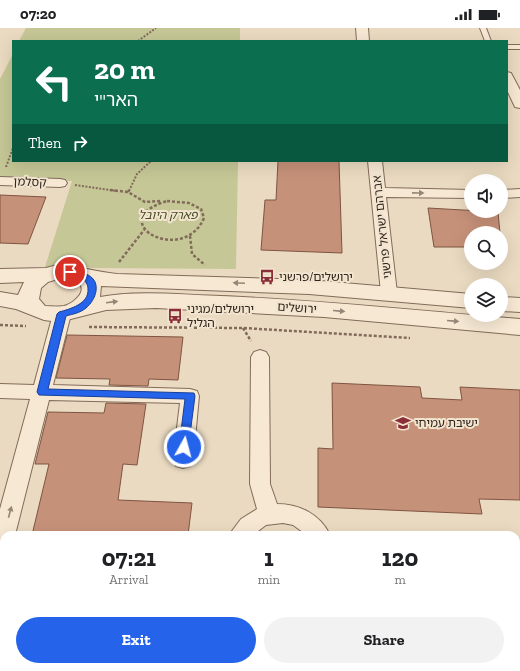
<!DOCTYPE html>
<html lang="en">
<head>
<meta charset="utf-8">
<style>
	body { margin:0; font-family:"Zilla Slab","Noto Sans Hebrew",serif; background:#f2f2f2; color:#202124; height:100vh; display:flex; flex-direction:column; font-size:15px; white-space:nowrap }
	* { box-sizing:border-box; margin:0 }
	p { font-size:13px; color:#757577 }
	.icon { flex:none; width:22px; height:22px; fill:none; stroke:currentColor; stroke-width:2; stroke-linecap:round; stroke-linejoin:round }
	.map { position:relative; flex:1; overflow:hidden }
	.details { position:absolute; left:0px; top:503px; width:520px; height:140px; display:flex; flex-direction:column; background:#fff; border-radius:12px 12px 0 0; box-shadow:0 4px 16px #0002 }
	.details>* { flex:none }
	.hud { position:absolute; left:12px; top:12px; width:496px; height:122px; border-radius:0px; box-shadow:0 4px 16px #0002; background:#0b6e4f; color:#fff; overflow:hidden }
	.tools { position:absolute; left:464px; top:146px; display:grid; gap:8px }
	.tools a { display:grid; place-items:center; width:44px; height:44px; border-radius:50%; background:#fff; box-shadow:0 4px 16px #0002; font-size:20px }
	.pin { position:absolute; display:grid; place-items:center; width:34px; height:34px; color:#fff; margin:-17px; border:2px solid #fff; border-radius:50%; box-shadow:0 1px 4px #0007 }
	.me { position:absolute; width:44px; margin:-22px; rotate:7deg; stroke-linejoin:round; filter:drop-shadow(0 0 3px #0008) }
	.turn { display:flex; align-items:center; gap:14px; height:84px; padding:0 16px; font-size:18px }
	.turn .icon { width:52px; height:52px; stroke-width:2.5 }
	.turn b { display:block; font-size:28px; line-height:34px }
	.then { display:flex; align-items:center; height:38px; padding:0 16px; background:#0003; gap:8px; font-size:15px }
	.eta { display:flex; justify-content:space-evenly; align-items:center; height:68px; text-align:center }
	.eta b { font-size:24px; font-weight:800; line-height:28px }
	.button { display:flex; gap:8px; margin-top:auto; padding:8px 16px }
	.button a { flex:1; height:46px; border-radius:24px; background:#2563eb; color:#fff; font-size:16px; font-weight:800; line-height:46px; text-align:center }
	.button a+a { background:#f2f2f2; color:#202124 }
	.status { display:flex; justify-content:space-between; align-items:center; height:28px; padding:0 20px; background:#fff; direction:ltr }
	.status svg { height:11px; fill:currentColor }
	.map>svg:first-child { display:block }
	.green { fill:#c6c796 }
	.building { fill:#c69179; stroke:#7f5441 }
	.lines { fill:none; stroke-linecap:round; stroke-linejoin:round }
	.service-casing { stroke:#826b5a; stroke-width:2 }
	.minor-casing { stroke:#826b5a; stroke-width:2 }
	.tertiary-casing { stroke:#826b5a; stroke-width:2 }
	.path-far2 { stroke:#826b5a; stroke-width:2; stroke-dasharray:2 1.5; stroke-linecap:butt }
	.path-far1 { stroke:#826b5a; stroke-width:2.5; stroke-dasharray:3 2; stroke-linecap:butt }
	.path { stroke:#826b5a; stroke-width:3; stroke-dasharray:3.5 2.5; stroke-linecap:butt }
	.service { fill:#f6e8d3; fill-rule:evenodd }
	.minor { fill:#f6e8d3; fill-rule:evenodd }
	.tertiary { fill:#f6e8d3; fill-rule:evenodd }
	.oneway { fill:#948678 }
	.route { fill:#2563eb; stroke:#184099 }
	.labels { text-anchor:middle; stroke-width:4; stroke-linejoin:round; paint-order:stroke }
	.street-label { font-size:12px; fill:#33251d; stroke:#f2e5d0 }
	.park-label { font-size:12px; font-style:italic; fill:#474d25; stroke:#f2e5d0 }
	.poi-label { font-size:12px; fill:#33251d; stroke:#f2e5d0; text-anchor:start }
</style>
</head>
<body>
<div class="status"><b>07:20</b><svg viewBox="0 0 49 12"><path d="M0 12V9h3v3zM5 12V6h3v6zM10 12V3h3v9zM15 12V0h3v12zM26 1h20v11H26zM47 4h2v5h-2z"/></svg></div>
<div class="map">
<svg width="520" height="643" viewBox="0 0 520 643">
	<rect width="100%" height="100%" fill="#eadac1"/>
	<path class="green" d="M26,0h214v13h-221z
		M13,26v107h225l-2,108 -144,-1 -19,-3 -28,2 27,-86 -72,-3v-99z"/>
	<path class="building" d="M278,133h61l3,92 -81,-3 4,-50h11z
		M0,167l46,2 -18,47 -28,-1z
		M428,180l70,4 2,21h-29v14h-37z
		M67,307l116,2 -5,43 -29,-1 -1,7 -39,-1 1,-6 -54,-1z
		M332,355l88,4 2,11 40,2 -2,-13 60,3v110l-41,-1 3,15 -164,-7v-59l15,1z
		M106,375l40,1 -9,61 -14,-1 -5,36 74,3 -4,32h-156l17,-71h-14l13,-52 56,1z"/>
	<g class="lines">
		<g class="service-casing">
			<path id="service" d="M480,0h6l5,13h-6z
				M507,17h13v4h-13z"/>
		</g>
		<g class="minor-casing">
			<path id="minor" d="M356,0h12l1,13h-12z
				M507,44l4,1 9,17v18l-5,-1 -8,-17z
				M368,133h14l3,27 86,2v8l-85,-1 11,96 -2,4 -6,2 -6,-2 -2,-4z
				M0,149l60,2 5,1 2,3 -2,3 -5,1 -60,-2z
				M520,161v8l-19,1v-8z
				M62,280l6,2 3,4 -18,71 137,4 7,2 2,5 -6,64 -3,6 -7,2 -7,-2 -3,-6 7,-57 -131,-3 -34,135h-11v22l-4,2v-50l30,-110 -30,-1v-14l34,1 19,-71 3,-4z
				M260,322l6,2 3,5 1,127 7,20c22,0 43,10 53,31h-23l-14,-10 -10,-2 -17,2 -13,10h-24l12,-16 16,-10 -7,-25 1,-127 3,-5z
				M516,541h4v22h-4z
				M0,543h4v22h-4z"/>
		</g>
		<g class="tertiary-casing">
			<path id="tertiary" d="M61,236c20,3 36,8 56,10l192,6 162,14v14l-162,-14 -208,-8 -1,11c39,-7 80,-2 121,-1 100,4 199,15 299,23v16l-196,-18 -168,-9 -50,2 -47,12 -15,-2 -28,-11 -16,-3v-14l18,3 6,-13 -24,1v-14l46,-1zM61,250c6,1 13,1 18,5 9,9 -7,21 -15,23 -6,1 -13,0 -19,0l-6,-7 2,-11 7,-6z
				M501,269l19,1v14l-19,-1z"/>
		</g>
		<path class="path-far2" d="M138,13l18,-13
			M6,139l7,-19
			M75,157l42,6
			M129,163l8,-17 14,-13"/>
		<path class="path-far1" d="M110,162l18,2 17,10 16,-1
			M128,164l1,-2
			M167,173l22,2 12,6 3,9c-21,49 -103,3 -37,-17z
			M190,208l2,18 13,11
			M119,234l25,-32
			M0,297l26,1
			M89,299l154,1 167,10
			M243,300l8,13"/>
		<path class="path" d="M38,643l1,-4"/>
		<use href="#service" class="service"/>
		<use href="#minor" class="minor"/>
		<use href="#tertiary" class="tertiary"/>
	</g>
	<defs><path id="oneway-solid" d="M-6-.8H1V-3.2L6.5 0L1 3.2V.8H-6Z"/></defs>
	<g class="oneway">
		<use href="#oneway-solid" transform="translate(418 165) rotate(1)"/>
		<use href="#oneway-solid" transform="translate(239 255) rotate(-178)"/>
		<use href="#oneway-solid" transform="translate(112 274) rotate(-7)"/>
		<use href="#oneway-solid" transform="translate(339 283) rotate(5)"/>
		<use href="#oneway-solid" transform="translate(453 293) rotate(5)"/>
		<use href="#oneway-solid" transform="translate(10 484) rotate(-75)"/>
	</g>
	<path class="route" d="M70,241c6,1 13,3 18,6 14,7 8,25 -2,33 -6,5 -13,6 -20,8l-18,73 146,4 1,3 -7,54h-7l-2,-3 6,-48 -146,-4 -2,-3 20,-78 2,-2c11,-3 30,-8 29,-23 0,-3 -1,-6 -4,-9 -4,-3 -12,-5 -17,-6l-1,-2z"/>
	<defs>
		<g id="bus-bare" transform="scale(1.2)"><path d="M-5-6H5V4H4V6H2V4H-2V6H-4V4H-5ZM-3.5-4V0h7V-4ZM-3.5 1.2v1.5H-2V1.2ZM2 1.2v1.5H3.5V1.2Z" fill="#8c2e38" stroke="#f2e5d0" stroke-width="2.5" paint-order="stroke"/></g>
		<g id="school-bare" transform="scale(1.2)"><path d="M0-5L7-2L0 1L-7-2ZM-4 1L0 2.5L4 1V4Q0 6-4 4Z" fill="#8c2e38" stroke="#f2e5d0" stroke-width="2.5" paint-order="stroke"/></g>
	</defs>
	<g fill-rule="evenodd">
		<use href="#bus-bare" x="267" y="249"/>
		<use href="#bus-bare" x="175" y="288"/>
		<use href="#school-bare" x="403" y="395"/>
	</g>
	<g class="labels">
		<g class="street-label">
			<text transform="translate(30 154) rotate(2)" y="4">קסלמן</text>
			<text transform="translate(382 199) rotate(-96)" y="4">אברהם ישראל פרשני</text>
			<text transform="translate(297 280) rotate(4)" y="4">ירושלים</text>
		</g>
		<g class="park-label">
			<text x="168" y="191">פארק היובל</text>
		</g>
		<g class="poi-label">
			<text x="279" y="253">ירושלים/פרשני</text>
			<text x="187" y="285">ירושלים/מגיני<tspan x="187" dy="14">הגליל</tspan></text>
			<text x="415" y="399">ישיבת עמיחי</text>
		</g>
	</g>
</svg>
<div class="tools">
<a><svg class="icon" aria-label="sound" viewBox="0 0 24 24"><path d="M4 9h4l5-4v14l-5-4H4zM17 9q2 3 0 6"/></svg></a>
<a><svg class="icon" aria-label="search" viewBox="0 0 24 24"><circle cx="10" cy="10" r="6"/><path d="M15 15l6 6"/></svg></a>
<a><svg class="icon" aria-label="layers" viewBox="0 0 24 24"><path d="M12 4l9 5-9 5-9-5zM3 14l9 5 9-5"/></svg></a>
</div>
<div class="pin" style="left:70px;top:244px;background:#d93025"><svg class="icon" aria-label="arrive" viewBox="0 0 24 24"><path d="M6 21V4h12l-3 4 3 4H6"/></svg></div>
<svg class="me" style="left:184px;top:419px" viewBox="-20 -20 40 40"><circle r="17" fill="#2563eb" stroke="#fff" stroke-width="3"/><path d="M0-11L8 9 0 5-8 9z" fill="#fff"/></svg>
<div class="hud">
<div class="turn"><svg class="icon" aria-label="left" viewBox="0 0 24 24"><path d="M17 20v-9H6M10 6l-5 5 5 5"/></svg><div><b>20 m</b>האר&quot;י</div></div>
<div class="then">Then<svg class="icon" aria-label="right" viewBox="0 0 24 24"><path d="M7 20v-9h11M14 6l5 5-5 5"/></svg></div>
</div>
<section class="details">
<div class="eta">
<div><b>07:21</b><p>Arrival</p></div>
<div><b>1</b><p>min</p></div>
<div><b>120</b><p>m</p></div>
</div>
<div class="button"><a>Exit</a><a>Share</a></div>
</section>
</div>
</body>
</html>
